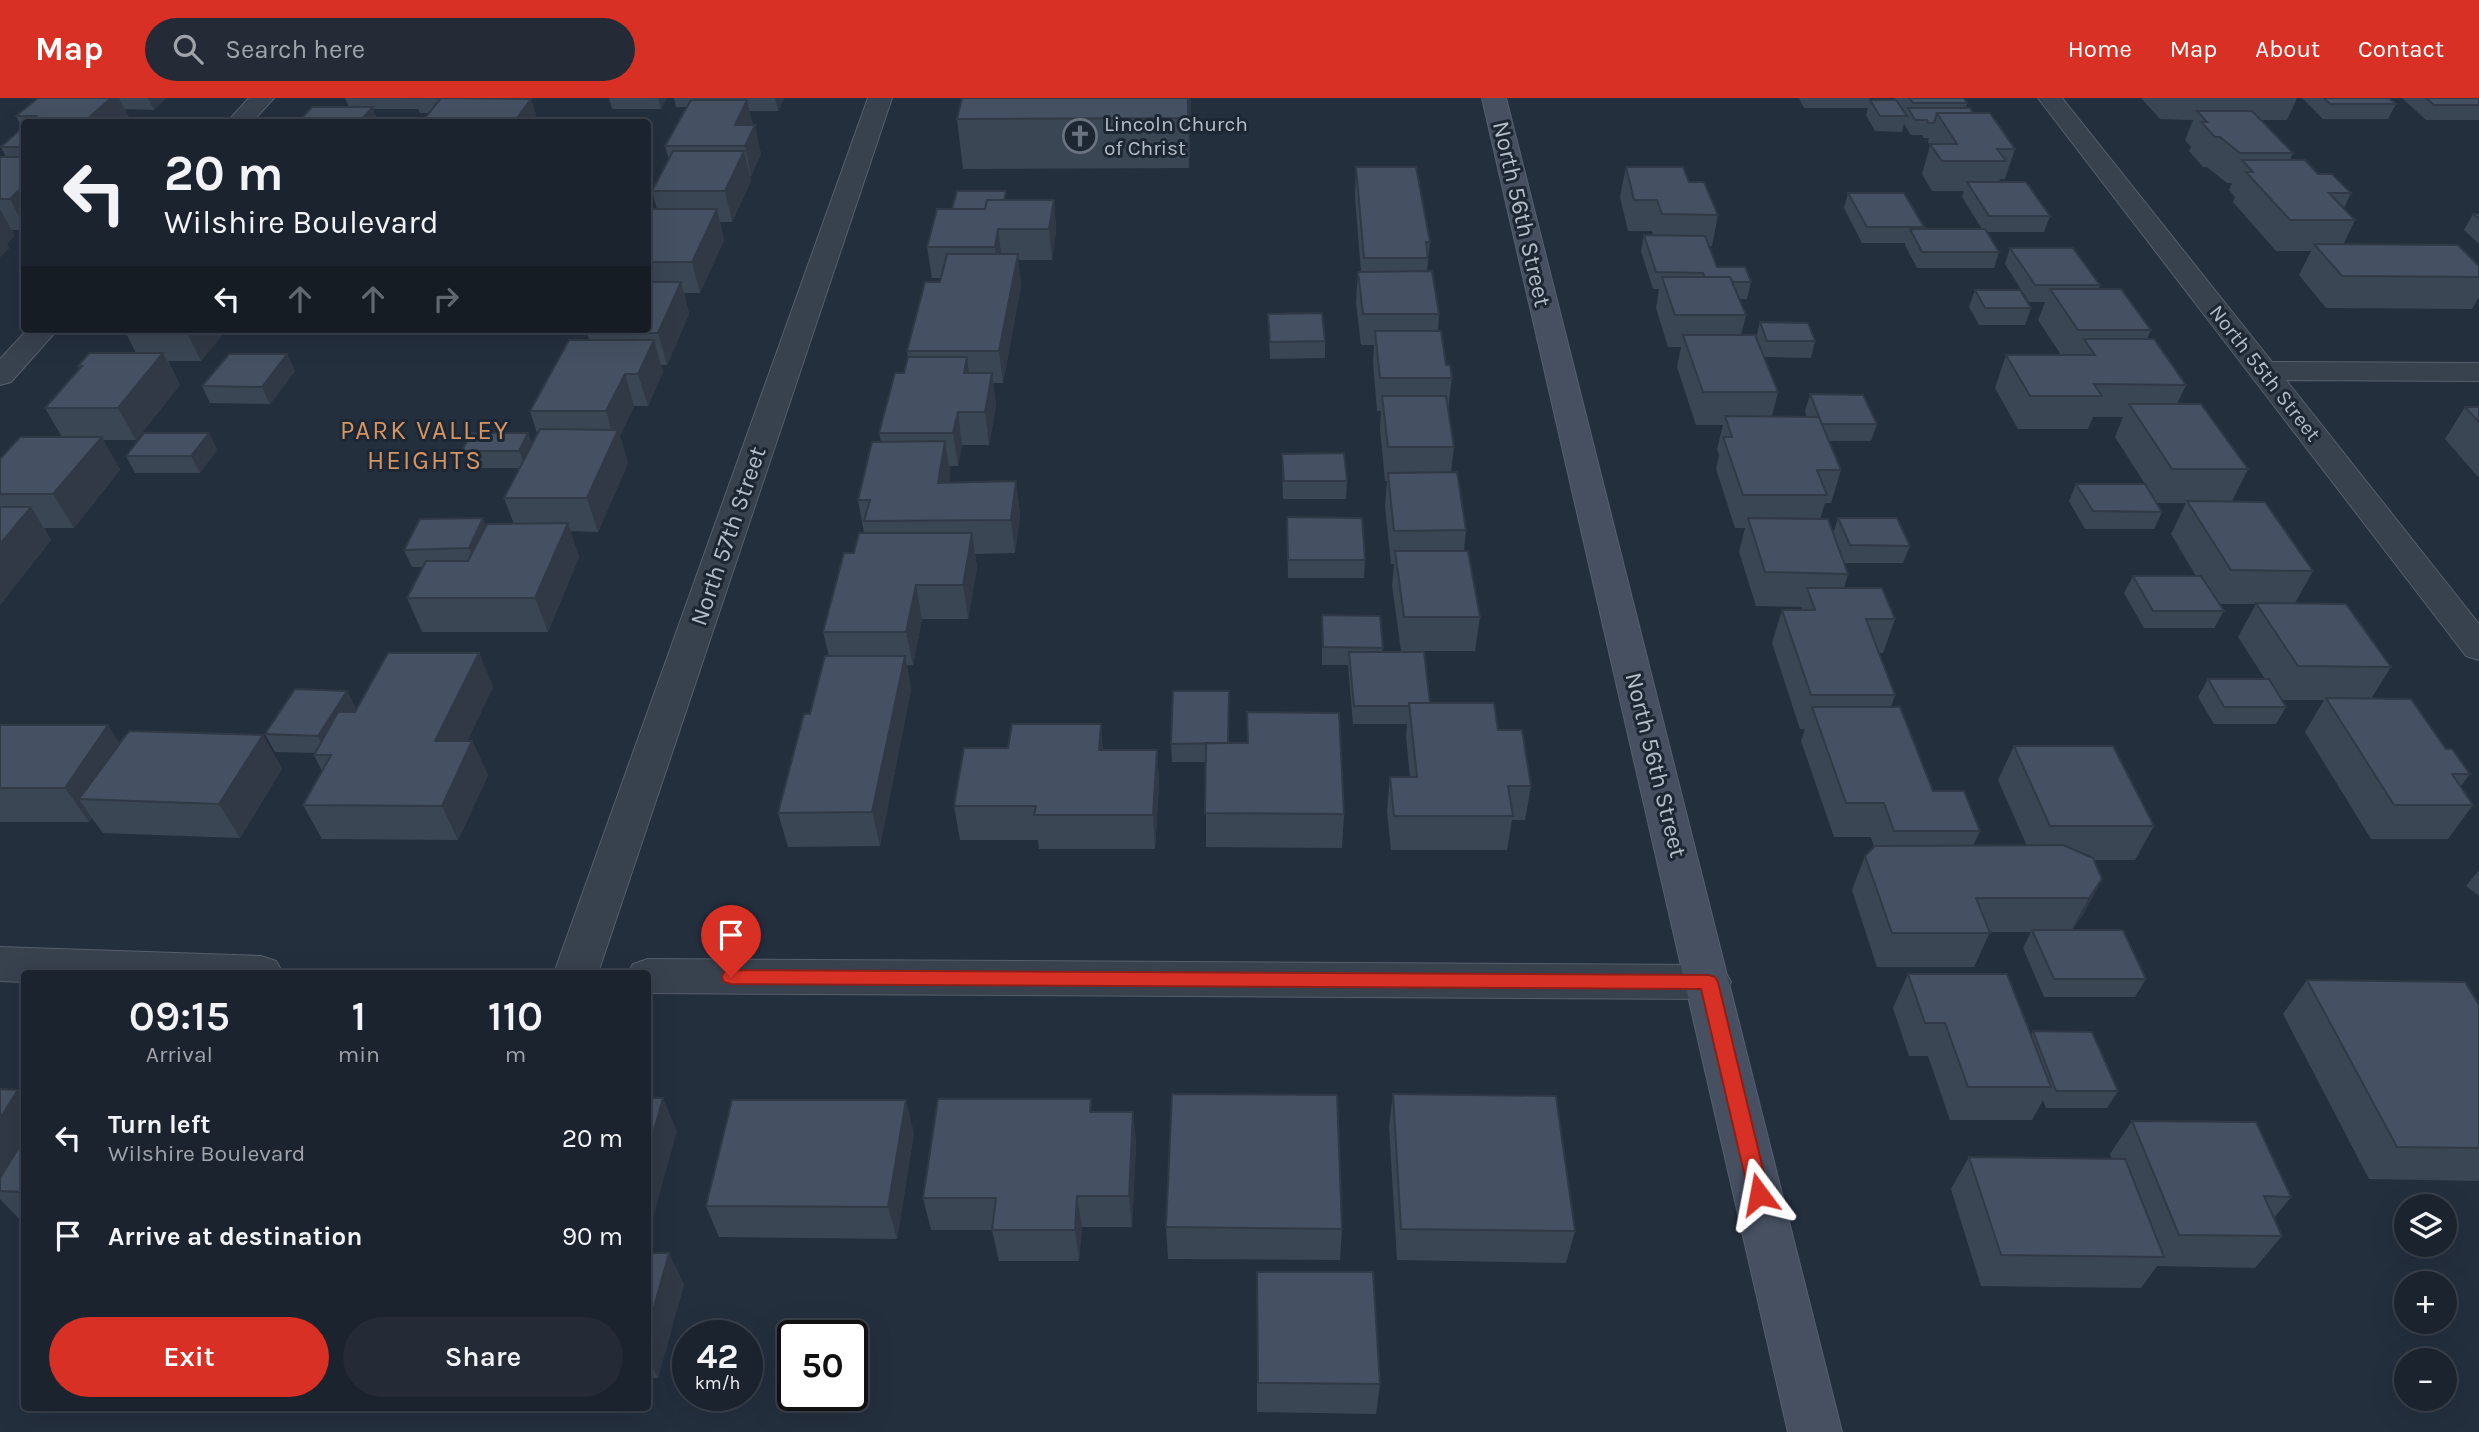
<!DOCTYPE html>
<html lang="en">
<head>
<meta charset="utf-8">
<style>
	body { margin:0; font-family:Karla,sans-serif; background:#242b36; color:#f1f3f6; height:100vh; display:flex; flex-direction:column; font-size:26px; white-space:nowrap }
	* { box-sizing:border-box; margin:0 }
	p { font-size:23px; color:#a0a4aa }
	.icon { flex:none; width:38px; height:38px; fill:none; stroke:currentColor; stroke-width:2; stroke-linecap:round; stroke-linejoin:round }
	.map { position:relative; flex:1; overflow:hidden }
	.sheet { position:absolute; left:21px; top:872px; width:630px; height:441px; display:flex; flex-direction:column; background:#1b232e; border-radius:7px; box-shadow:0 7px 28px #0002,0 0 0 2px #39404a }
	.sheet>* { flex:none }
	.banner { position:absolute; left:21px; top:21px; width:630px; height:214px; border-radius:7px; box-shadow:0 7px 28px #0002,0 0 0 2px #39404a; background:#1b232e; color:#f1f3f6; overflow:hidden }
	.fabs { position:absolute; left:2394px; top:1096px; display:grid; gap:14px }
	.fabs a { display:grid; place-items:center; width:63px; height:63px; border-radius:50%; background:#1b232e; box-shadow:0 7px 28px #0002,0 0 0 2px #39404a; font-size:35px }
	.speed { position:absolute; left:672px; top:1222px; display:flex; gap:14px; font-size:35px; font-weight:700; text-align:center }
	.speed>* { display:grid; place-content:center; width:91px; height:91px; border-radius:50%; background:#1b232e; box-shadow:0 7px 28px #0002,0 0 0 2px #39404a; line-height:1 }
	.speed small { font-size:18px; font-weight:400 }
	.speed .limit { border:4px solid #111; border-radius:10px; background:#fff; color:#111 }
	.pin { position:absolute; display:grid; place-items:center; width:60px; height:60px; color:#fff; margin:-72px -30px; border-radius:50% 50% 50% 0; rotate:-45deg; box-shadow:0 0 7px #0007 }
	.pin .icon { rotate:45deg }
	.me { position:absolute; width:77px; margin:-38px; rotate:347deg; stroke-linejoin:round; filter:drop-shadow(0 0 5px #0008) }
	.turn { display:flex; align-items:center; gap:24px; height:147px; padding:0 28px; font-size:32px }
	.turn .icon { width:91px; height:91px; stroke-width:2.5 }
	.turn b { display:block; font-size:49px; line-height:60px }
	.lanes { display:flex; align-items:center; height:66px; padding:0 28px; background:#0003; justify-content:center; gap:35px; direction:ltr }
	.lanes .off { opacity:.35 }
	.eta { display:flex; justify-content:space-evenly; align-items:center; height:119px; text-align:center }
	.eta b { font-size:42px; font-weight:600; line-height:49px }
	.cta { display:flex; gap:14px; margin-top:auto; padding:14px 28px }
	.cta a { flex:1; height:80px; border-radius:42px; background:#d93025; color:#fff; font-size:28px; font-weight:600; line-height:80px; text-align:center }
	.cta a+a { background:#242b36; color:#f1f3f6 }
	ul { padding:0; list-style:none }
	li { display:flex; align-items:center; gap:21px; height:98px; padding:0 28px }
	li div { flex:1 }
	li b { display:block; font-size:26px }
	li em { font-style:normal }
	header { display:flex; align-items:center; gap:42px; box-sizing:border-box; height:98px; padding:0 35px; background:#d93025; color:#fff }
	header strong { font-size:33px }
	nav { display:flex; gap:38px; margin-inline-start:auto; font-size:24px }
	.search { width:490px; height:63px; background:#242b36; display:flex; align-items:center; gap:18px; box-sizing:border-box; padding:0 24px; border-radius:38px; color:#a0a4aa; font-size:26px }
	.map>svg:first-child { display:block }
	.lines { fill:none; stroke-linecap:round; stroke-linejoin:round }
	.minor-casing { stroke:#565f6c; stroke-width:2 }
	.secondary-casing { stroke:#565f6c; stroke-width:2 }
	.minor { fill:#38414e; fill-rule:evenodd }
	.secondary { fill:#465061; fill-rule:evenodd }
	.wall { fill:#3b4654 }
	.shaded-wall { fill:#303945 }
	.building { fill:#455162; stroke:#303945; stroke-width:2 }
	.route { fill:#d93025; stroke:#8d1f18; stroke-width:2 }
	.labels { text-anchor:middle; stroke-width:6; stroke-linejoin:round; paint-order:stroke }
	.far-poi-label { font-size:21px; fill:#b4bcc9; stroke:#1d2633; text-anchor:start }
	.far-street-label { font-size:21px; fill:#b4bcc9; stroke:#1d2633 }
	.street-label { font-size:24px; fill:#b4bcc9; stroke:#1d2633 }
	.neighbourhood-label { font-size:26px; letter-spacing:2px; fill:#d59563; stroke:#1d2633 }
</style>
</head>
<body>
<header>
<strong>Map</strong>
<div class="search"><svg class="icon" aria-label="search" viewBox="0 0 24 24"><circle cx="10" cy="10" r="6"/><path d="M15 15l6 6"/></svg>Search here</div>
<nav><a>Home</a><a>Map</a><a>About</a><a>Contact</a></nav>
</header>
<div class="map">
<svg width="2479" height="1334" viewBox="0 0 2479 1334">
	<rect width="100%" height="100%" fill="#242f3e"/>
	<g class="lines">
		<g class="minor-casing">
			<path id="minor" d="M249,0h25l-22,24h-25z
				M868,0h24l-294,875h-44z
				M2038,0h24l210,264 207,1v18l-193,-1 193,244v36l-13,-4z
				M28,231h30l-47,53 -11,3v-26z
				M0,849l261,9 15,5 7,12h-259v9l-24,-1z
				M648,861l1061,6 15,5 7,12 -7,12 -15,5 -1061,-6v-20h-20l5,-9z"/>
		</g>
		<g class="secondary-casing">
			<path id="secondary" d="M1482,0h24l336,1334h-54z"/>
		</g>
		<use href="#minor" class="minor"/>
		<use href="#secondary" class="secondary"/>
	</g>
	<path class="wall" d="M38,0h128l-12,12 -29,-1 6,13h-107v108h-12l3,6 -8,7 2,5 -9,9v-100h6l-5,-10 21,-19 -6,-12z
		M345,0l186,1 7,23h-116l7,-9h-9l-2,-4h-45l5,13 -29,-15z
		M609,0h58l-6,11h-49z
		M674,0h110l-6,13h-29l12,43 -10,22h-1l1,5 -19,41h-12l4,18 -24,53h-16l5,21 -22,51h-6l2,7 -15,34h-14l-14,30 8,27 -30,69 -28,-1 9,26 -31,75h-126l-15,-34 16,-31h-11l-8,-17 82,-25 28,-1 -10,-26 15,-30h-50l-7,-17 66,-18 4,11 5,-11 -7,-22 59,-71 -2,-7 61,-4v-140l4,19v1h5l-5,-18 17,-31 -4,-14 22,-39h-11z
		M1191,0l-2,70 -226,1 -6,-50z
		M1799,0h71l-2,10h-64z
		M1895,0h69l3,5 -1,5 49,41 -10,30h-5l-1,3 51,34 -6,16h-57l12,20 -5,16h-77l-12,-23v-2h-43l-18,-35 4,-15 76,34v2h58l-20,-32 2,-6h-32l-10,-17 8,-28 -2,-3 1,-5h-5l-2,-3h-11l-7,-11 -2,8 -27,-1 -9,-16 4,-15 36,16z
		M2141,0h156l-10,22h-26l32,33 -3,7 28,14 33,19 -7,15 11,12 -12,25 136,21v31l-7,12 -146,-1 -27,-33 12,-24h-35l-43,-49 2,-5 -6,-7 3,-7h-5l-20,-16h-4l-14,-16 2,-4 -6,-7 8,-20 -33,-1z
		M2302,0h87l7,6 -8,15h-65z
		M2402,0h77v22h-53z
		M1356,69l74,75 -3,29 12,43 -1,17 8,34 6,13 -4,32 6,37 -3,25 15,58 -2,21 16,66 -5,34h-74l-9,-66 2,-21h-3l-6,-58 2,-25h-2l-5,-52 1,-18h-4l-4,-48 1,-18h-13l-5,-42 2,-31h3l-6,-75z
		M1626,69l63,15 29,33 -6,31h-3l8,21 34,15 -4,17h-8l7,16 -5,20 15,3 4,-16 55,19 -4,17 -47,-1 14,35 -6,24 35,1 -2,-6 5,-17 67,30 -6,17h-42l12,29 -10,33h-6l-5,16 13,15 5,-16 72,28 -7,17h-59l4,11 -4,14 51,31 -12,34h-4l16,42 -4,12 42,84 47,40 -7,15h54l-29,-66 16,-34 140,80 -19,34h-41l8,19 -18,34 -12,17 74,49 -11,18h-91l-21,-49 8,-16h-41l-16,35h-97l-25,-77 13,-34 9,-9 -3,-10h-37l-33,-96 4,-12h-5l-28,-86 10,-33h19l1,-3 -46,-1 -17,-54 6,-24h-10l-19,-59 3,-14 -2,-6 6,-24h-27l-19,-58 4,-20h-13l-12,-39 3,-19h-6l-12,-38 3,-16h9l-1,-4h-24l-8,-34z
		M1007,102h47l2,31 -4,29h-34l3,26 -18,97h-10l3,23 -7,39h-27l-4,21h-9l1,8 -1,8 67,-1 4,34 -5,38 -40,1 2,13 -9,52h-46l-9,46h-6l4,25 -31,156 -92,1 -10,-34 51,-157 -6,-24 31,-79 10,-20 -6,-33 23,-58 -2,-9 25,-60 4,-15 -1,-7 34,-73h-9l-5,-31 25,-38z
		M2473,116h6v30l-15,-14z
		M2010,150l90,37 -1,4 52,41 -4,9 39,46 -9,19 71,65 -16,32 81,70 -18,32 96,64 -20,32 75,50 24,25 -9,12 12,19 -25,34h-77l-66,-107 19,-32h-42l4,7 -10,17h-62l-16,-27 10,-18h57l-27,-42 18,-33h-37l5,7 -10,17h-70l-20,-35 9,-17h63l-25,-42 15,-31h-29l5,9 -8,17h-69l-16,-28 7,-17h69l-30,-47 8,-20h-30l-5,12h-70l-23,-41 11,-33h55l-23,-35 7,-18h-16l-24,-38z
		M1975,192l56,18 -6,17h-46l-10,-18z
		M1268,216l57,27v17l-55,1z
		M124,231h103l-26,32h-33l12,24 -44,55h-33l17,30 -46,58h-30l7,12 -51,65v-146l62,-22 -17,-29 34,-39 -1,-3 58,-13z
		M287,256l8,17 -25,33 -60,-1 -8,-17z
		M2465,309h14v71l-34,-39z
		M209,335l8,17 -17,23h-65l-9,-17z
		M1282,356l65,27 -1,18h-63z
		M1287,419l78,43 -1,18h-76z
		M1322,517l61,33 -1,4 48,51 68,27 33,56 -6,34h-13l-5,30h-116l-4,-39 3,-34h20l-4,-40 1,-13h-54l-5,-59h-26z
		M479,555l14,34 -26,54h5l16,34 -30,65 -136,-1 -19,-34 19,-34 -8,-16 1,-2 -40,-1 -10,-18 82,-43 9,18 -2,3z
		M0,627l120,18 143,-8 19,34 -42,69 -137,-5 -11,-15 -3,4h-89z
		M1228,645l116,71 -2,34 -136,-1v-85h-34l-1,-18z
		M1103,652h54l2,34 -4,65h-116l-1,-9h-78l-6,-34z
		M2479,772v26l-13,-10z
		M1908,876l123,61 2,-4 85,60 -11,17h-61l-3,-8 -11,20h-82l-22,-64h-19l-16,-48z
		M2307,882l172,25v176l-110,-2 -86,-165z
		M0,991l18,1 6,7v126h-1l-23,-24z
		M1393,996l182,137 -9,32 -169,-3 -8,-134z
		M1092,1014h41l3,32 -4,83h-50l-3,34h-80l-7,-31h-61l-8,-32z
		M2132,1023l159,76 -17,21 8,18 -27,32 -98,-2 -16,22 -160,-2 -30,-97 18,-32 143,2 -2,-5z
		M914,1035l-17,106 -178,-2 -13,-31z
		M1166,1129l176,2 -2,31 -172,-1z
		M648,1155l36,31 -26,94h-10z
		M1257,1174l123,112 -4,30 -119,-2z"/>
	<path class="shaded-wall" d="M111,0h8l12,24h-47z
		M148,0h18l-12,12z
		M658,0h9l-6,11z
		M775,0h9l-6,13z
		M1188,0h3l-2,70 -1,-50z
		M531,1l7,23h-24z
		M747,2l6,29 2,-4 6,29 -10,22 -6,-30 -10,-21z
		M373,9l5,15h-19z
		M744,53l7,30 -19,41 -7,-31z
		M24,87v41l-14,-27z
		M648,91l4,19 -4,9z
		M1054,102l2,31 -4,29 -3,-31z
		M0,111l15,27 -8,7 2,5 -9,9z
		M717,111l7,31 -24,53 -8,-31z
		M998,131l4,31 -4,18 -3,-31z
		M1018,156l3,32 -18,97 -4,-32z
		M681,184l8,32 -22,51 -9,-32z
		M185,231h42l-26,32z
		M654,242l9,32 -15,34 -10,-32z
		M163,255l17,32 -44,55 -18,-32z
		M287,256l8,17 -25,33 -8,-17z
		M967,259l4,32 -7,-16z
		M992,275l4,33 -7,39 -4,-33z
		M625,276l9,32 -14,30 8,27 -30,69 -11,-34 27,-59 -8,-28z
		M958,314l4,33 -4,21 -5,-33z
		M209,335l8,17 -17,23 -9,-17z
		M528,335l6,17 -8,18 -7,-17z
		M102,339l18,33 -46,58 -21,-34z
		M945,343l5,33 -7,42 -5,-33z
		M1016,383l4,34 -5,38 -4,-33z
		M31,409l20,33 -51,65v-61z
		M483,420l7,18 -14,30 -7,-18z
		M568,425l11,34 -31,75 -13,-34z
		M972,435l5,34 -9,52 -5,-34z
		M916,487l6,34 -9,46 -7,-33z
		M479,555l14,34 -42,88 -16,-34z
		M905,558l6,34 -31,156 -8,-34z
		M347,593l9,18 -29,45 -9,-18z
		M1101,626l3,35 -5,-9z
		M108,627l22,34 -51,40 13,19 -3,4 -24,-34z
		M263,637l19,34 -42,69 -21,-34z
		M472,643l16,34 -30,65 -16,-34z
		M1157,652l2,34 -4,65 -2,-34z
		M2102,781l-18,34 -14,19 19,-34z
		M18,992l6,7v62l-24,32v-73z
		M663,1000l14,33 -26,94 -3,-6v-67z
		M906,1002l8,33 -17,106 -9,-32z
		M1133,1014l3,32 -4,83 -3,-31z
		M1077,1098l5,31 -3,34 -4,-31z
		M669,1155l15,31 -26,94 -10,-20v-29z"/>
	<path class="building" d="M38,0h73l-27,24h-55l7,-6h-20z
		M441,0l90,1 -17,23h-92z
		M962,0h226v20l-231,1z
		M1909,0h55l3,5h-54z
		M2324,0h65l7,6h-66z
		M2426,0h53v7h-45z
		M691,2h56l-12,25h20l-10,21h-80z
		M1870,2h26l11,16h-27z
		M312,9h61l-14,15h-61z
		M1908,10h62l3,5h-36l-3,10h-6l-1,-3h-12z
		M2197,13h55l41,42h-53l-20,-16h-5l-14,-15h6z
		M1937,15h53l25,36h-18l9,12h-64l-12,-17h27z
		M24,28v21h-23z
		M673,53h71l-19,40h-73z
		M0,59h24v28l-14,14h-10z
		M2242,62h63l13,14h14l19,19h-22l26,27h-65l-44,-48h7z
		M1356,69h60l14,75h-4l2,16h-64z
		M1626,69h57l6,15h15l14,33 -56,-1 -5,-14h-23z
		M1967,84h59l24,34h-61z
		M957,93h49l-2,9h-17l-2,9h-33z
		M1848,95h56l20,34h-57z
		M987,102h67l-5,29h-51l-3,18h-68l10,-38h48z
		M648,111h69l-25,53h-44z
		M2473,116h6v5z
		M1910,131h75l14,23h-77z
		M1644,137l61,1 12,31h28l6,15h-18l-3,-5h-25l-2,-4 -47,-1z
		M2314,146l144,1 21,21v11l-137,-1z
		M2010,150h63l27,37h-65z
		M947,156h71l-19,97h-92l18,-69h15z
		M1432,173l7,43h-76l-5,-42z
		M1662,179h68l16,38h-71z
		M648,184h33l-23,51h-71l1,-4h60z
		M2050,191h71l30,41h-73z
		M1975,192h45l11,18h-46z
		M1322,215l3,28 -55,1 -2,-28z
		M1760,224l48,1 7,18h-48z
		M1375,233h66l5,34h4l2,13h-72z
		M1683,237h72l23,57h-75z
		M2084,241h70l32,46 -92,-1 8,12h-72l-24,-41h89z
		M569,242h85l-16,34h-13l-19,37h-76z
		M89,255h74l-45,55h-73l37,-42h-4z
		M229,256h58l-25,33 -60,-1z
		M908,259h59l-3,16h28l-7,39h-27l-5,21h-74l16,-60h9z
		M1810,296l53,1 14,29h-55z
		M1382,298h64l8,51h-66z
		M2129,306h72l47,65h-76z
		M2465,309h14v15z
		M1725,318l94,1 22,53h-24l10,25h-84l-20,-58h9z
		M540,331l78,1 -31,68h-83z
		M144,335h65l-18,23h-65z
		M471,335h57l-9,18h-57z
		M20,339h82l-49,57h-53v-35z
		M945,343l-7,42 78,-2 -5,39 -147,1 6,-21h-12l14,-58z
		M1344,355l3,28h-63l-2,-27z
		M1457,374l9,58 -72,1 -6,-58z
		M2076,386h69l17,28 -69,-1z
		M2187,403l78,1 48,69 -82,-1z
		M0,409h31l-31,37z
		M1287,419l75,1 3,42h-77z
		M483,420l-14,30 -65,2 16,-31z
		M1748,420l80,1 20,55 -83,-2z
		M1838,420h59l13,28 -60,-1z
		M568,425l-33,75h-128l19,-37h42l19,-37z
		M859,435h113l-9,52h-47l-10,47h-83l21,-79h10z
		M1395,453h73l12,66h-76z
		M2133,478h68l23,35h-71z
		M1807,490h75l13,31h-29l29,76h-84l-29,-85h33z
		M2256,505l90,1 45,63 -93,-1z
		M1322,517l58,1 3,32 -60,-1z
		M1349,554h75l6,51h-21v3h-55z
		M388,555h91l-44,88h37l-30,65 -139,-1 28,-50h-17l24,-43h17z
		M825,558h80l-33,156 -94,1 26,-99h6z
		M2208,581h61l17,28h-62z
		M295,591l52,2 -29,45 -53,-2z
		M1173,593h56l-1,52 -57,1z
		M2326,600l85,1 35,50h6l18,25h-18l21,31h-79z
		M1409,605h85l4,27h24l9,56h-23l5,30h-119l-4,-39h27z
		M1812,609h88l33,84h31l16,40h-86l-10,-28h-38z
		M1247,614l92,1 5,101 -139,-1 1,-70h42z
		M1012,626h89l-2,26h58l-4,65h-119l2,-9h-82l10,-58h44z
		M0,627h108l-43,63h-65z
		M129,633l134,4 -44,69 -140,-5z
		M2014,648h99l41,80h-104z
		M2063,747l30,13 9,21 -13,19h-113l14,35h-98l-27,-77 10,-10z
		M2032,832h91l23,49h-92z
		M1908,876h99l44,113h-83l-23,-64h-20z
		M2307,882l158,2 14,23v143l-82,-1z
		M2033,933l59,1 26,59h-62z
		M0,991l18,1 -18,28z
		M1172,996l165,1 5,134 -176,-2z
		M1393,996l163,2 19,135 -174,-2z
		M648,1000h15l-15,54z
		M938,1001h153l-1,13h43l-4,84h-52l-2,34h-83l4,-32h-73z
		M732,1002h174l-18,107 -182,-1z
		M2132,1023l124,1 35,75 -27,-1 18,40 -103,-1z
		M24,1041v53l-24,-1v-13z
		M1969,1059l156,2 39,98 -163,-2z
		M648,1155h21l-21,76z
		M1257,1174h116l7,112 -122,-1z"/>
	<path class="route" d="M731,872l978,5 6,2 3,5 51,212 -3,6 -7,3 -7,-3 -3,-6 -48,-205 -970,-5 -7,-2 -2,-5 2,-5z"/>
	<defs>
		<g id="church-ring" transform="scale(1.75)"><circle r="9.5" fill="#1d2633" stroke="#6b7280" stroke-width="1.5"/><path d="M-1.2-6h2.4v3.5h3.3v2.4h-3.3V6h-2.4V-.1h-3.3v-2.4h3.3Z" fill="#6b7280"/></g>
	</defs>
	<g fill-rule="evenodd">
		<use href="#church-ring" x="1080" y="38"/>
	</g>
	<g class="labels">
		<g class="far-poi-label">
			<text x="1104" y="33">Lincoln Church<tspan x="1104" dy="24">of Christ</tspan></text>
		</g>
		<g class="far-street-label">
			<text transform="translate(2265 275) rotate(52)" y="7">North 55th Street</text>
		</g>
		<g class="street-label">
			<text transform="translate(1522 116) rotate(77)" y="8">North 56th Street</text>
			<text transform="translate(728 438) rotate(-71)" y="8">North 57th Street</text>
			<text transform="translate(1656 667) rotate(76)" y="8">North 56th Street</text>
		</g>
		<g class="neighbourhood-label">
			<text x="425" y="341">PARK VALLEY<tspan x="425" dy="30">HEIGHTS</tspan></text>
		</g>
	</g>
</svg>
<div class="fabs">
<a><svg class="icon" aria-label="layers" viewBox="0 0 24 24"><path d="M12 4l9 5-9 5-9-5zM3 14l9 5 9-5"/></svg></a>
<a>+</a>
<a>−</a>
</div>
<div class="speed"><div>42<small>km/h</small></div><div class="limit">50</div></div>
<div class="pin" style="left:731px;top:879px;background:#d93025"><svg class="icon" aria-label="arrive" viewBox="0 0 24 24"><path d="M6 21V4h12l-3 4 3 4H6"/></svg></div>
<svg class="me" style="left:1759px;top:1096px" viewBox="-20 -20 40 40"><path d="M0-17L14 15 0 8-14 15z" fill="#d93025" stroke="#fff" stroke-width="4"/></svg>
<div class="banner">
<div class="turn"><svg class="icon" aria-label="left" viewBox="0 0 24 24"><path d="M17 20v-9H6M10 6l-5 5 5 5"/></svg><div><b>20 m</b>Wilshire Boulevard</div></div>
<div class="lanes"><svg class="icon" aria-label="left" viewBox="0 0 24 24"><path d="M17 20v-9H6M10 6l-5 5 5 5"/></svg><svg class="icon off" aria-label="ahead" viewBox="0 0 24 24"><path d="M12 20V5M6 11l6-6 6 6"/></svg><svg class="icon off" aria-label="ahead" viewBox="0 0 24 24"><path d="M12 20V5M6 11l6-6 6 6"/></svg><svg class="icon off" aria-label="right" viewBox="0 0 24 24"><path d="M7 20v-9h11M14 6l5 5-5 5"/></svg></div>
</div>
<section class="sheet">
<div class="eta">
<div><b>09:15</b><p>Arrival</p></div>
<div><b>1</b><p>min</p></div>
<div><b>110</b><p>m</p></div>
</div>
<ul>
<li><svg class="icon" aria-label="left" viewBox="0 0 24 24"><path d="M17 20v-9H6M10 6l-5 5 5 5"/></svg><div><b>Turn left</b><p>Wilshire Boulevard</p></div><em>20 m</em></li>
<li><svg class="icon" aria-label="arrive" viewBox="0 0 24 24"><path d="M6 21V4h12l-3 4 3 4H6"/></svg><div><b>Arrive at destination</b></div><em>90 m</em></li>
</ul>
<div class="cta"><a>Exit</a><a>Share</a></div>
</section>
</div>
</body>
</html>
